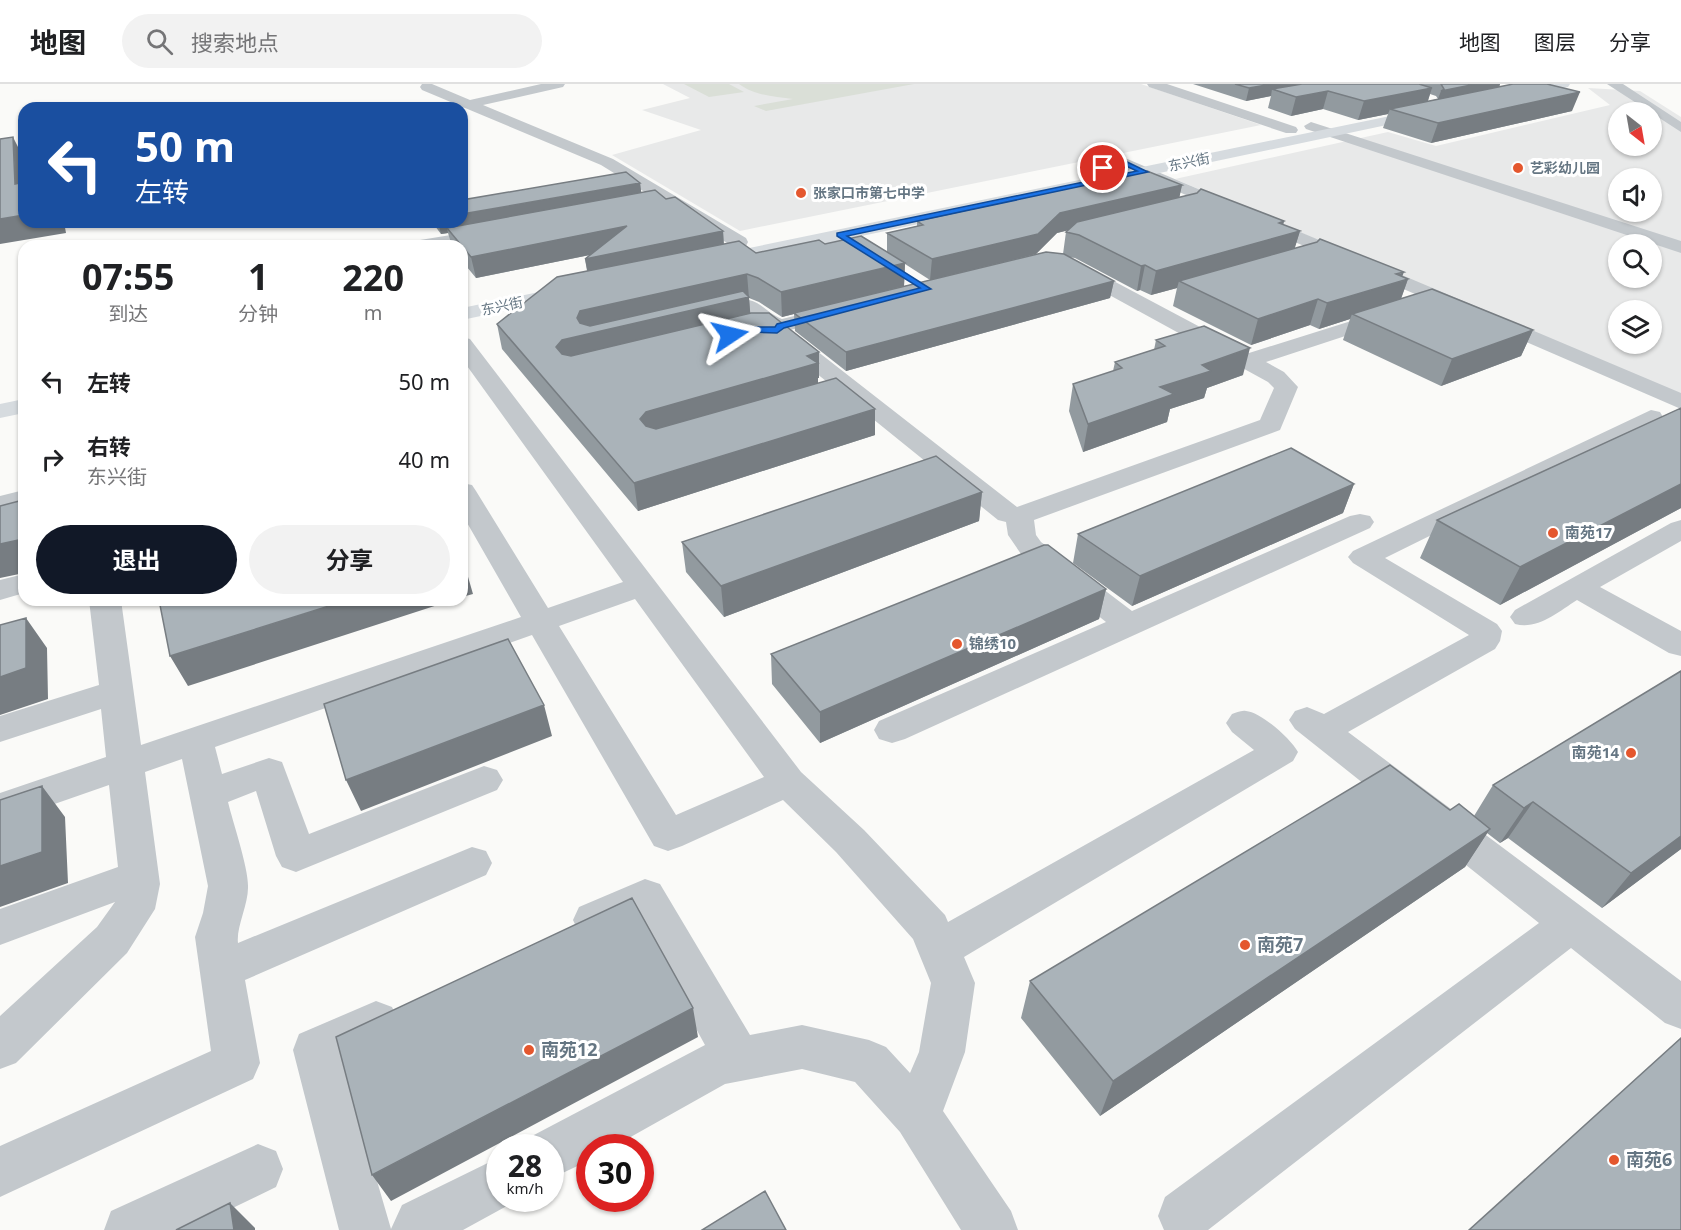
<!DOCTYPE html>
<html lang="zh">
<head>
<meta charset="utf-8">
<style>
	body { margin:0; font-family:"Noto Sans","Noto Sans SC",sans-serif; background:#f2f2f2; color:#202124; height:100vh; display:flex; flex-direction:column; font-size:22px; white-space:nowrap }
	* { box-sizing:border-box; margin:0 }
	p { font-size:20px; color:#757577 }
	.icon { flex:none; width:33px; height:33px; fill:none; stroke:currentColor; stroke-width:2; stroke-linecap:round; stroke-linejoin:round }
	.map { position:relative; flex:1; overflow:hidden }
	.sheet { position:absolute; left:18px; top:156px; width:450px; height:366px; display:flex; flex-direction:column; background:#fff; border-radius:18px; box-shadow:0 2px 4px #0004 }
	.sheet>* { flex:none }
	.top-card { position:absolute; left:18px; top:18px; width:450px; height:126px; border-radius:18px; box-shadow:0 2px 4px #0004; background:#1a4fa0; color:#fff; overflow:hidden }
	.needle { width:39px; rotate:149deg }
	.fabs { position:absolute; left:1608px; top:18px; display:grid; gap:12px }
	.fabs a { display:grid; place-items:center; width:54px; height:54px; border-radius:50%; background:#fff; box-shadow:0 2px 4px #0004; font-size:30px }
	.speed { position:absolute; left:486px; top:1050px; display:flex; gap:12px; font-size:30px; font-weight:700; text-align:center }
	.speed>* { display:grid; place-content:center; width:78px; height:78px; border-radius:50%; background:#fff; box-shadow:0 2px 4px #0004; line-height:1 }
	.speed small { font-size:15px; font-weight:400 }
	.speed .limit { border:9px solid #d22; background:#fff; color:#111 }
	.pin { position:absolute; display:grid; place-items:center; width:51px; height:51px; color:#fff; margin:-26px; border:3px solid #fff; border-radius:50%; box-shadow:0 2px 6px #0007 }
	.me { position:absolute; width:66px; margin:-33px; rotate:80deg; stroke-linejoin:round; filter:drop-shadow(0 0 4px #0008) }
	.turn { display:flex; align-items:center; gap:21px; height:126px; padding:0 18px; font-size:27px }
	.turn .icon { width:78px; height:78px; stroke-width:2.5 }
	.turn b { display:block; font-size:42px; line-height:51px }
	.eta { display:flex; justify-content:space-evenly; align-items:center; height:102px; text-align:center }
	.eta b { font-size:36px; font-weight:700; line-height:42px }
	.action { display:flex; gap:12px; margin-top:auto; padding:12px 18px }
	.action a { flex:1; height:69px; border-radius:36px; background:#111827; color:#fff; font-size:24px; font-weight:700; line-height:69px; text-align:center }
	.action a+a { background:#f2f2f2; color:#202124 }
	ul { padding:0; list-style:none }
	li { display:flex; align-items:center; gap:18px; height:78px; padding:0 18px }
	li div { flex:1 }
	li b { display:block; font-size:22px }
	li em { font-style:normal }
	header { display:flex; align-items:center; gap:36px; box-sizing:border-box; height:84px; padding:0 30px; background:#fff; border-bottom:2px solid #e0e0e0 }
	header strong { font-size:28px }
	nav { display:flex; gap:33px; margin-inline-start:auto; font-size:21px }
	.search { width:420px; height:54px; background:#f2f2f2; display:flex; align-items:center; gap:15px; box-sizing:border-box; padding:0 21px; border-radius:33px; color:#757577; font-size:22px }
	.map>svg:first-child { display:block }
	.built { fill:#e8e9e9; fill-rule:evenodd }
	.green { fill:#dadfd7 }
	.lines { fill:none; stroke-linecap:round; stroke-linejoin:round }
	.minor { fill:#c3c8cc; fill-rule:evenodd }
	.tertiary { fill:#c3c8cc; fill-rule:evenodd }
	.secondary { fill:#d6dbdf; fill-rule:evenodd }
	.wall { fill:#929a9f; fill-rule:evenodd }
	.shaded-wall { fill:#777d82 }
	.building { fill:#aab3b9; stroke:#777d82; stroke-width:1.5 }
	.route { fill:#1a73e8; stroke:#114b97; stroke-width:1.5 }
	.poi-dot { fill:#e4572e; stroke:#fff; stroke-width:2 }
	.labels { text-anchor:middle; stroke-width:6; stroke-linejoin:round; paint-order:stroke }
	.far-street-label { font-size:14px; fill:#657683; stroke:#fff }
	.far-poi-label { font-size:14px; font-weight:bold; fill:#657683; stroke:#fff; text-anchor:start }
	.poi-label { font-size:15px; font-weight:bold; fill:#657683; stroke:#fff; text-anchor:start }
	.near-poi-label { font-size:18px; font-weight:bold; fill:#657683; stroke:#fff; text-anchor:start }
</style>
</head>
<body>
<header>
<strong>地图</strong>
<div class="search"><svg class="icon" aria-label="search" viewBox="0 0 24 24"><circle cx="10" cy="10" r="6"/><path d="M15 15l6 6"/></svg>搜索地点</div>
<nav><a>地图</a><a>图层</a><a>分享</a></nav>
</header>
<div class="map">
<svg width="1681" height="1146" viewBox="0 0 1681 1146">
	<rect width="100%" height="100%" fill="#fafaf8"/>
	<path class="built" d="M663,0h478l120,41 -521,106 -128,-76 89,-25 -59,-20 48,-12z
		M1588,4l52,3 41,26v278l-506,-216 213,-47 48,14 174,-41zM1618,28h34v34h-34zM1618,94h34v34h-34zM1618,160h34v34h-34zM1618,226h34v34h-34z"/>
	<path class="green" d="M684,0h45l15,8 -35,5z
		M739,0h175l-148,27 -12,-5 39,-7c-19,-3 -38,-3 -54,-15z"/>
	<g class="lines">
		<path class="minor" d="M422,0h10l38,16 71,-16h24l-2,3 -80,18 130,54 133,79 2,4 -2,4h-14l-131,-81 -179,-75 -2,-3z
			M1147,0h20l129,43 2,3 -2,3h-10l-137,-46z
			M1607,0h16l58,38v10z
			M1125,74l556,235v16l-562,-243 -2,-3 2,-3z
			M494,144l6,1 3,4 -3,4 -48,9h-41l2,-4 7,-2z
			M1044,170l30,6 175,93 134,-42 7,-2 7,2 4,4 -4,4 -131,43 18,10 14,15 -18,43 -246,90 2,15 5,7 91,69 218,-95 10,-2 10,2 4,6 -4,6 -465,211 -13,4 -13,-4 -5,-9 5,-9 227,-99 -85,-68 -13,-19 -2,-13 -8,-2 -229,-185 -2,-7 -10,-3 -12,-12 -39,9 -7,-2 -4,-4 4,-4 50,-12c13,3 20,14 33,19zM1044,182l18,3 206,113 6,6 -14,32 -243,87 -227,-177z
			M462,253l8,2 331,433 63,58 81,85 3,7 306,-172 -22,-18 -6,-9 6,-9c4,-1 9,-4 14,-3 15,1 45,28 52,41l-5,9 -329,196 11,26 -10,69 -22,59 68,100 7,19h-57l-61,-98 -45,-50 -53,-13 -77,15 -114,64h-21v12l-40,19v-31h-22l4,-12 173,-91 -69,-126 -42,19 -15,-5 -6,-13 6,-13 66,-28 15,5 90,151 52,-10 67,15 17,7 24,26 9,-21 12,-69 -18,-44 -77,-87 -53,-52 -101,46 -14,5 -14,-5 -122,-211 -317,112 7,27 47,-16 13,4 27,72 175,-68 13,4 6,10 -6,10 -201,82 -14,-5 -6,-11 -20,-65 -28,11c5,21 21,67 20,86 0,17 -12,40 -10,55l234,-96 14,4 6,12 -6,12 -241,105 15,83 -7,16 -253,118v-51l211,-95 -16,-114 8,-24 5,-27 -26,-127 -37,13 15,112 -5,25 -28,44 -111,110 -16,6v-53l97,-89 18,-25 -115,43v-36l118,-42 -9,-82 -109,38v-30l106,-36 -5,-48 -101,33v-26l99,-31 -10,-85h32l20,145 380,-128 -59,-103v-31l10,2 4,6 72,117 75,-26 -161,-223zM635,515l129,178 -88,38 -117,-189z
			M1651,326l9,2 3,5 -3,5 -275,136 112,66 5,7 -2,10 -5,8 -147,83 333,249v48l-16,-6 -94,-75 -363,282h-44l-6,-14 7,-19 374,-274 -244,-194 -6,-9 6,-9 12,-4 17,7 145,-79 -116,-72 -5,-6 5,-6z
			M24,406v16l-24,6v-16z
			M1681,436v21l-81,46 81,44v25l-12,-3 -92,-53c-19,12 -39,30 -62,24l-5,-7 5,-7 156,-87z
			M24,490v19l-24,7v-20z
			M376,917l16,6 7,15 -7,15 -50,24 49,168 11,-24 98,-48v41l18,2 -55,30h-124l-46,-180 6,-16z
			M258,1060l18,7 7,18 -7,18 -89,43h-83l7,-19z"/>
		<path class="tertiary" d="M1311,38l370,119v12l-375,-124 -2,-3z"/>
		<path class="secondary" d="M1545,0h25l-2,3 -56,12 -7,-4 2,-3z
			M1429,24l7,4 -2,3 -724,153 -7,-2 -3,-4 3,-4 7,-2z
			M572,201l7,2 3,4 -3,4 -117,25v-12z
			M24,315v14l-24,5v-14z"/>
	</g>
	<path class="wall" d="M1193,0h307l-1,3 73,24 -141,32 -48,-15 5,-14 -30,6 -35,-11 -32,7 -23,-8 3,-12 -25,5zM1430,10l6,2 2,3 -10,2z
		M640,99l1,10 25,6 57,32 1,13 32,9 69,-9 62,7v-18l30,-7v-5l265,-36 -3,12 105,24 -1,4 17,6 -6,18 108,28 6,2 -7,20 132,31 -12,26 -80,30 -98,-46 7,-21 -31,10 -9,-4 -59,20 -78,-39 4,-18 -26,7 -11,-5 -3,1 -62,-33 -7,-1 46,24 -4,17 -264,73 -51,-40 -1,-17 -12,3 -23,-15 -10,-4 1,15 69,39v26h-1v5l57,52 -237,76 -136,-162 -5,-25 90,-53 -2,-12 5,-4 -114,23 -14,-17v-15h-10l-4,-13 -7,1 -9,-12h30zM1068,146l-2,2 -3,22 -159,32 1,-22 25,16 106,-26 21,-21z
		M1156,256l87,35 -36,13 -3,10 -34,11 -3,13 -84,30 -14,-41 4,-27 40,-13 2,-9 39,-12z
		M1681,324v100l-181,97 -80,-47 17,-38z
		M1354,400l-11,29 -211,93 -59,-43 5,-29z
		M982,408l-3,29 -255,96 -38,-45 -4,-30z
		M1106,505l-7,30 -279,124 -48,-59 -1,-30z
		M1681,587v178l-79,59 -94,-70 -8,5 -13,-10 -22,34 -365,249 -79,-98 9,-37 420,-171 24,6 19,-31z"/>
	<path class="shaded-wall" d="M1272,0h60l-60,5 -1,7 -25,5 3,-13z
		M1476,0h24l-2,7 -62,13 5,-13z
		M1432,4l-6,18 -36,3 -2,5 -30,6 6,-19z
		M1328,7l-5,18 -32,7 5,-19z
		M1580,8l-8,19 -141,32 7,-20z
		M13,53l10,20 1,20v25l-9,-18z
		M640,99l2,15 -195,30 1,5 -7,1 -3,-12h24v-8z
		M1182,101l-4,19 -121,29 -21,21 -106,26 2,-21 128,-46z
		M24,131v7h40l2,11 -66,11v-25z
		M1284,137l-4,15 20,-5 -7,23 -114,27 -2,7 -26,7 5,-24z
		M627,142l2,21 -153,31 -5,-21z
		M723,147l1,20 -135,28 -4,-20z
		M905,179l-1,23 -122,31 -1,-25z
		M1145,181l-5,25 -3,1 4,-25z
		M1404,188l-4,10 8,-3 -9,25 -47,10 -2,5 -31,10 8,-26z
		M747,190l4,48 -185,44 -10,-19 21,-29 3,-7z
		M1114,197l-4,17 -264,73v-19z
		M1318,215l-8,26 -59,20 7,-26z
		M1533,246l-12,26 -80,30 11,-27z
		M1250,264l-7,27 -36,13 -3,10 -34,11 -3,13 -84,30 5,-28 114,-59z
		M819,268v26h-1v11l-169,50 -9,-20 6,-7 161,-56z
		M875,325v26l-237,76 -4,-28z
		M1354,400l-11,29 -211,93 8,-30z
		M1681,400v24l-181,97 20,-38z
		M982,408l-3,29 -255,96 -3,-31z
		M23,416l1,73 -24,5v-34z
		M464,479l9,31 -11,3v-33z
		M1106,505l-7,30 -279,124v-31z
		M348,516h105l-265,86 -18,-30z
		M26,534l21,30 1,51 -48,16v-38z
		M544,621l8,31 -191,75 -15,-31z
		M42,702l23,31 3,66 -68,24v-41z
		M1533,718l-25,36 -8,5 24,-35z
		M1490,745l-25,38 -365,249 13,-35z
		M1681,752v13l-79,59 29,-35z
		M693,924l5,29 -307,164 -19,-26z
		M230,1119l25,25v2h-21z"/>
	<path class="building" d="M1235,0h37l-23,4z
		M1302,0h117l13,4 -68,13 -36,-10 -32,6 -24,-8z
		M1441,0h35l-35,7 3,-2z
		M1513,0h34l33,8 -142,31 -48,-14z
		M13,53l2,47 9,-2v33l-24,4v-80z
		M1147,87l35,14 -122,28 -22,21 -106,25 -45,-26 36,-8 -6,-4z
		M626,88l14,11 -178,31v-14z
		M1201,105l83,32 -5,2 21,8 -144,40 -11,-6 -4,1 -62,-31 -13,-3 11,-10 120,-29z
		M655,106l11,9 9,-2 48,34 -138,28 42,-33 -156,31 -24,-29z
		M861,152l44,27 -124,29 -23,-14 -11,-4 -167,37 -3,7 3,5 10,3 153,-35 6,6 -187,43 -6,7 6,7 9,2 180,-43h18l50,39 -12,4 11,7 -172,49 -6,7 6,7 10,3 180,-51 39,31 -241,74 -137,-159 60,-47 182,-36 17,12 63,-13 6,4z
		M1320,155l84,33 -8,2 12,5 -81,24 -9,-4 -60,20 -79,-38 138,-39z
		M1046,168l18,2 50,27 -268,71 -52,-39z
		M1432,205l101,41 -81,29 -100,-45z
		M1204,242l46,22 -48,17 9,6 -51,16 14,7 -86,30 -15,-40 49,-16 -7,-6 50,-16 -9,-6z
		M1681,324v76l-161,83 -83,-47z
		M1291,364l63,36 -214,92 -62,-42z
		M936,372l46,36 -261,94 -39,-44z
		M23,416v39l-23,5v-38z
		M1044,461h4l58,44 -286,123 -49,-58z
		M159,516h189l-178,56z
		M26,534v50l-26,9v-52z
		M508,555l36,66 -198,75 -22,-76z
		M1681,587v165l-50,37 -98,-71 -9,6 -31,-23z
		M1390,681l60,45 9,-6 31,25 -377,252 -83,-100z
		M42,702v66l-42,14v-66z
		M632,814l61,110 -321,167 -36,-138z
		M1681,954v192h-212z
		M765,1107l21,39h-84z
		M230,1119l4,27h-58z"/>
	<path class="route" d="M1125,77l23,11 -301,64 84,53 -147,39 -7,5 -25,-1 -22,5 -5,-2 27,-8h23l2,-3 143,-36 -83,-52v-3l300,-62 -13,-6 -21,5 -3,-2z"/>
	<g class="poi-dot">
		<circle cx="1518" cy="84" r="6"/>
		<circle cx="801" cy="109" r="6"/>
		<circle cx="1553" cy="449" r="6"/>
		<circle cx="957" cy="560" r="6"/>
		<circle cx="1631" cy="669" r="6"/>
		<circle cx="1245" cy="861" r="6"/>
		<circle cx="529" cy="966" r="6"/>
		<circle cx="1614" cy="1076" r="6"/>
	</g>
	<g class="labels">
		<g class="far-street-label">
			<text transform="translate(1189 78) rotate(-12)" y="5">东兴街</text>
			<text transform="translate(502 222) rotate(-12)" y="5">东兴街</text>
		</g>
		<g class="far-poi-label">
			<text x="1530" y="89">艺彩幼儿园</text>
			<text x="813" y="114">张家口市第七中学</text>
		</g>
		<g class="poi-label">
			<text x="1565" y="454">南苑17</text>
			<text x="969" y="565">锦绣10</text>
			<text x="1619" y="674" text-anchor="end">南苑14</text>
		</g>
		<g class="near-poi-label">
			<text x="1257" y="867">南苑7</text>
			<text x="541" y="972">南苑12</text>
			<text x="1626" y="1082">南苑6</text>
		</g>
	</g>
</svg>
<div class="fabs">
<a><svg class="needle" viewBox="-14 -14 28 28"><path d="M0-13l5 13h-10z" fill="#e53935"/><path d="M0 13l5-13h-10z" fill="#757577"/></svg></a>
<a><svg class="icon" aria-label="sound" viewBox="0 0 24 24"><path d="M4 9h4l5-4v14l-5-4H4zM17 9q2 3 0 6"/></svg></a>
<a><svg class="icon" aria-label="search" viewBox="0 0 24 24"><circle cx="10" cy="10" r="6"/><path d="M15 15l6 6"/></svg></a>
<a><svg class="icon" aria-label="layers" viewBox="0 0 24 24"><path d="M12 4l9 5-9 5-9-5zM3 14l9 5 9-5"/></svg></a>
</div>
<div class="speed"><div>28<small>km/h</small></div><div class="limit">30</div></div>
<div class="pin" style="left:1103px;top:84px;background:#d93025"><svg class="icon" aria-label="arrive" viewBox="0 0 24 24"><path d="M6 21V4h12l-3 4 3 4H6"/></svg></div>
<svg class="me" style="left:730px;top:251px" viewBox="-20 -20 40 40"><path d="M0-17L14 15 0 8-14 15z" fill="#1a73e8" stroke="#fff" stroke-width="4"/></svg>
<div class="top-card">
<div class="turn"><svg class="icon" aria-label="left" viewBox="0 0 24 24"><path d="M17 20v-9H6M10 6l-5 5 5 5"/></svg><div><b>50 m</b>左转</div></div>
</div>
<section class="sheet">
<div class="eta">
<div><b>07:55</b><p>到达</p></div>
<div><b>1</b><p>分钟</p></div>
<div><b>220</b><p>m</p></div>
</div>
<ul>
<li><svg class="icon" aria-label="left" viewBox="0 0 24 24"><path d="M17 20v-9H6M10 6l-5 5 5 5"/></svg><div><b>左转</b></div><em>50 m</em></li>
<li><svg class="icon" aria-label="right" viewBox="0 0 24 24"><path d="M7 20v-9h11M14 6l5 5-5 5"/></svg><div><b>右转</b><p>东兴街</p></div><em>40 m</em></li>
</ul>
<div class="action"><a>退出</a><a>分享</a></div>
</section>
</div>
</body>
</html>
